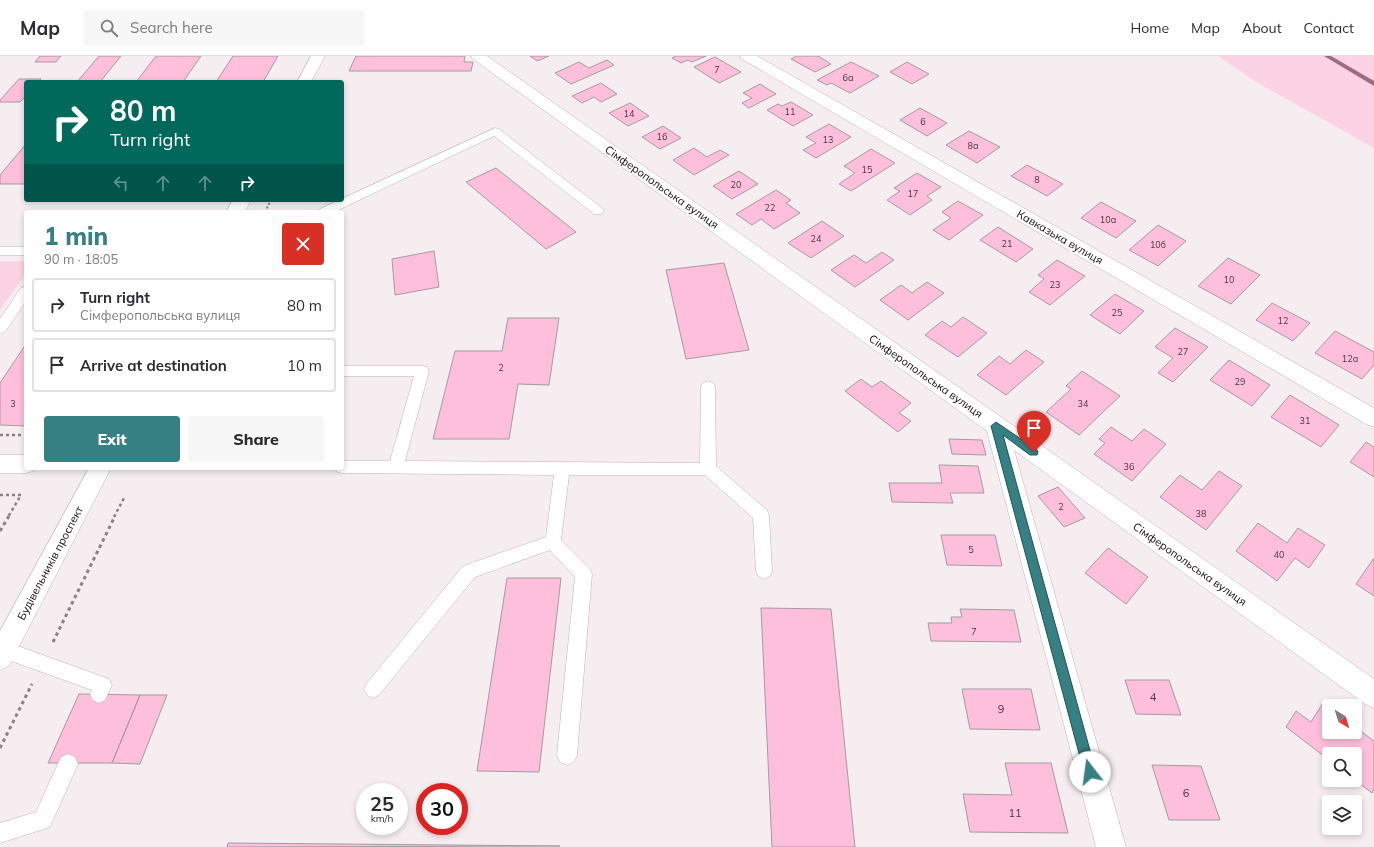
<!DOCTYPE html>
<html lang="en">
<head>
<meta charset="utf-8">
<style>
	body { margin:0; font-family:Mulish,sans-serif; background:#f7f7f7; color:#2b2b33; height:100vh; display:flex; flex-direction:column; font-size:15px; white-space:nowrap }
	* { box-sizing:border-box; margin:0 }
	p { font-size:13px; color:#7c7c81 }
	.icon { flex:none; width:22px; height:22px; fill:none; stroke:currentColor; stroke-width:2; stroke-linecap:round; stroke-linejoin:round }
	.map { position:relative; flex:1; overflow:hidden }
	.drawer { position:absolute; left:24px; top:154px; width:320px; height:260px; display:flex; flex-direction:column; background:#fff; border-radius:4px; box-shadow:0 2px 6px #0003 }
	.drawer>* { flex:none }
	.hud { position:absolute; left:24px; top:24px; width:320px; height:122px; border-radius:4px; box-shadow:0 2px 6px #0003; background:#00695c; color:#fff; overflow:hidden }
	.needle { width:26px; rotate:142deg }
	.buttons { position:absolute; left:1322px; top:643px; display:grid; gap:8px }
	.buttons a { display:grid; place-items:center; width:40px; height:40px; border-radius:4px; background:#fff; box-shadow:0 2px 6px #0003; font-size:20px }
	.speed { position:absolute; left:356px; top:727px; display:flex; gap:8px; font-size:20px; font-weight:700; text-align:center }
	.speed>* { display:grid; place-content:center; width:52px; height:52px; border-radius:50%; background:#fff; box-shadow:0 2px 6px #0003; line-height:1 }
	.speed small { font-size:10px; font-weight:400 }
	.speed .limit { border:6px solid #d22; background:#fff; color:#111 }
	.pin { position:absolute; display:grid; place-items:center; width:34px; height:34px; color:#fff; margin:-41px -17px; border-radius:50% 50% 50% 0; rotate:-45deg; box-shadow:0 0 4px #0007 }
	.pin .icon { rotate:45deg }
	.me { position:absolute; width:44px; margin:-22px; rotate:345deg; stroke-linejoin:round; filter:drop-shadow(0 0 3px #0008) }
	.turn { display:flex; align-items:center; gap:14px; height:84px; padding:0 20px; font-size:18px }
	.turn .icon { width:52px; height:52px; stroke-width:2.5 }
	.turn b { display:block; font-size:28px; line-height:34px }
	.lanes { display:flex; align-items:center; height:38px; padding:0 20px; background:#0003; justify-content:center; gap:20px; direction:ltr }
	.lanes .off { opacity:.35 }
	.round { display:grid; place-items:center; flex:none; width:42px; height:42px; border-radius:4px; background:#f7f7f7 }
	.head { display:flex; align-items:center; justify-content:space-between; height:68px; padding:0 20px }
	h1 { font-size:24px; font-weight:800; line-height:30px; color:#367f82 }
	.action { display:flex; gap:8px; margin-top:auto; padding:8px 20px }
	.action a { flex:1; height:46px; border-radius:4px; background:#367f82; color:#fff; font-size:16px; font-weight:800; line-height:46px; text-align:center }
	.action a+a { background:#f7f7f7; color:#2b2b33 }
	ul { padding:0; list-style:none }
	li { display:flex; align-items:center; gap:12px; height:54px; margin:0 8px 6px; padding:0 12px; border:2px solid #e1e1e2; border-radius:4px }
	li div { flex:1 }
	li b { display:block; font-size:15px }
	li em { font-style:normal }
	header { display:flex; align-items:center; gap:24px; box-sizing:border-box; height:56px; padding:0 20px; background:#fff; border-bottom:1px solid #e1e1e2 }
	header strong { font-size:19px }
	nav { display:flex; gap:22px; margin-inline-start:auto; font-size:14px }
	.search { width:280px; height:36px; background:#f7f7f7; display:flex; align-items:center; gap:10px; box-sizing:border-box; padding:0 14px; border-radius:4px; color:#7c7c81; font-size:15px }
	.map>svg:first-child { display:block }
	.green { fill:#fcd2e5 }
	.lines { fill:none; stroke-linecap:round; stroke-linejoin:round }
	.stream { fill:#9f6a84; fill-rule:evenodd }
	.building { fill:#fdbfdc; stroke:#a49b9f }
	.service-casing { stroke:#bcb3b7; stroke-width:1 }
	.minor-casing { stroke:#bcb3b7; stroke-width:1 }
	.tertiary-casing { stroke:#bcb3b7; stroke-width:1 }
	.secondary-casing { stroke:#bcb3b7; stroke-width:1 }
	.path-far2 { stroke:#898386; stroke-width:2; stroke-dasharray:2 2; stroke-linecap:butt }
	.path-far1 { stroke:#898386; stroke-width:2.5; stroke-dasharray:3 3; stroke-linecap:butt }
	.path { stroke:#898386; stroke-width:3; stroke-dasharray:3.5 3.5; stroke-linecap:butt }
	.service { fill:#fff; fill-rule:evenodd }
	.minor { fill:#fff; fill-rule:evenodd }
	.tertiary { fill:#fff; fill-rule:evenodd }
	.secondary { fill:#fff; fill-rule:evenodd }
	.route { fill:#367f82; stroke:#235354 }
	.labels { text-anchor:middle; stroke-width:3.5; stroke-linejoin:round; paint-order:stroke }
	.number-label { font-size:9px; fill:#493740 }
	.street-label { font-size:11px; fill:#0d0a0c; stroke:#fefcfd }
	.near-number-label { font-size:11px; fill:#493740 }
</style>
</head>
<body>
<header>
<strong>Map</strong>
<div class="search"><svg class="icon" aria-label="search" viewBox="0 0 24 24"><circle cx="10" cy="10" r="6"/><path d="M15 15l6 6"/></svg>Search here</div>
<nav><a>Home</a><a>Map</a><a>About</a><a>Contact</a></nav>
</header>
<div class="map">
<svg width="1374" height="791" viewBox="0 0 1374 791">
	<rect width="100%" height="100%" fill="#f6edf1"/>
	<path class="green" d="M1218,0h156v92l-116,-65z
		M0,205h26v13l-26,36z"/>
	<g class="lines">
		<path class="stream" d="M1324,0h7l43,25v5z"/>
	</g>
	<path class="building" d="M40,0h21l-5,6h-21z
		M99,0h22l-21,26h-23z
		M156,0h45l-18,26h-47z
		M233,0h45l-15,26h-47z
		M356,0h109l-1,6h9l-2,9h-122z
		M530,0h19l-12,5z
		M676,0h30l-14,6 -4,-2 -7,3 -9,-5z
		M797,0h21l13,8 -16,8 -24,-13z
		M715,1l26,15 -22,11 -25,-16z
		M607,4l7,5 -43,19 -16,-11 24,-11 10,6z
		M851,6l28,14 -29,17 -19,-10 -4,2 -10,-5z
		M907,6l22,12 -17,10 -22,-12z
		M19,23h22l-3,3h-12v14l-6,6h-20v-2z
		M601,27l16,11 -16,8 -7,-5 -12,6 -10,-7z
		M760,28l16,10 -27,14 -7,-5 10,-5 -9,-5z
		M791,46l22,13 -20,11 -26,-16 11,-6 4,2z
		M630,47l19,13 -21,10 -19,-13z
		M920,52l27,15 -20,13 -27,-16z
		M829,68l22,13 -35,21 -13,-8 13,-7 -10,-6z
		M663,70l18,12 -21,11 -18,-12z
		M969,75l31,16 -23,16 -31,-18z
		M26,88v40h-26v-9z
		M694,92l13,9 13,-7 9,5 -35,20 -21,-15z
		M871,93l24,14 -44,28 -12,-7 16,-11 -11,-7z
		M1027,109l36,19 -16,12 -36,-20z
		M496,112l80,64 -30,17 -80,-67z
		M739,115l19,13 -26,15 -19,-13z
		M917,117l24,14 -14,9 5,4 -22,15 -23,-15 13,-9 -6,-3z
		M776,134l15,10 -5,3 14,10 -26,16 -13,-10 -9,6 -16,-11z
		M958,145l25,14 -34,25 -16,-10 18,-12 -9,-6z
		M1101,146l35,19 -20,17 -35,-20z
		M822,165l22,15 -33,22 -23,-15z
		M1158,169l28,16 -28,25 -29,-16z
		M998,171l35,22 -17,13 -36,-22z
		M434,195l5,36 -44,8 -3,-36z
		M882,196l12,8 -39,27 -24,-17 23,-15 12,8z
		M1228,202l32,17 -29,29 -33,-18z
		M1057,204l28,16 -35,29 -21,-13 15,-13 -6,-4z
		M724,207l25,87 -63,9 -20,-89z
		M927,226l17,11 -36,27 -28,-20 21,-15 11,8z
		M1115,238l29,17 -24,23 -30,-19z
		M1272,247l38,20 -17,18 -37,-21z
		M963,261l24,16 -29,24 -33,-22 17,-14 9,6z
		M508,262h51l-10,67 -31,-1 -9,55h-76l22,-88h47z
		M1175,272l33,19 -35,35 -15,-9 15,-15 -18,-11z
		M1335,275l39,21v13l-12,14 -47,-26z
		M26,288v82l-26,-1v-42z
		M1026,294l18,12 -38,33 -29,-20 22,-19 11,8z
		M1229,304l41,25 -18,21 -42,-26z
		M1082,315l38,25 -41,39 -33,-23 25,-23 -5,-3z
		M861,323l11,8 9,-6 30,22 -12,10 12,8 -13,11 -53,-41z
		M1290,339l49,30 -18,22 -50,-30z
		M1111,371l21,14 12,-12 22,15 -34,37 -38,-27 11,-11 -6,-4z
		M949,383l33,1 4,15 -34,-1z
		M1366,386l8,5v30l-24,-15z
		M939,409l39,1 6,27h-34l3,10 -61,-1 -3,-19h53z
		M1219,415l23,15 -36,44 -46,-33 20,-22 22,15z
		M1058,431l27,31 -21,9 -26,-31z
		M1258,467l29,20 11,-15 27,17 -16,23 -14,-10 -18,23 -41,-30z
		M941,479h54l7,31 -55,-1z
		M1108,492l40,29 -22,27 -41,-31z
		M1374,502v38l-18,-12z
		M507,522h54l-22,194 -62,-1z
		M761,552l70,1 24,238h-83z
		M960,553l54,1 7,32 -90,-1 -3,-18h24l-1,-6h11z
		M1125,624h44l12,35 -45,-1z
		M962,633h69l9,41 -70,-1z
		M79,638l61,1 -28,68h-64z
		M140,639h27l-27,69 -28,-1z
		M1323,647l6,5v24h26v-5l19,14v48l-2,4 -17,-13v-26h-26v6l-43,-33 10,-16 15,11z
		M1005,707h46l17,70 -98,-1 -7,-38 49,1z
		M1152,709l49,1 19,54h-51z
		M228,787l332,3 -333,1z"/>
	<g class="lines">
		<g class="service-casing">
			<path id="service" d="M495,72l4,1 103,79 2,3 -2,3h-8l-100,-78 -160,76h-16l2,-3z
				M0,191h26v8h-26z
				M26,230v15l-21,31 -5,2v-15l21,-31z
				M342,310h80l5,1 2,4 -24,90 295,2 1,-76 2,-4 5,-2 5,2 2,4 1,79 51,44 2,5 3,56 -2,5 -6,3 -6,-3 -2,-5 -3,-53 -48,-43h-136l-8,65 29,29 2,5 -15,181 -3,7 -7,3 -7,-3 -3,-7 18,-178 -25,-27 -75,27 -96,118 -6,3 -6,-3 -3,-6 3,-6 96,-117 83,-29 8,-62 -212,-2 -5,-1 -2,-4h7v-7h48l24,-85h-72z
				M4,585l105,38 3,6 -7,15 -6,3 -6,-3 -3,-6 2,-4 -92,-33v-14z
				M68,698l7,3 3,7 -28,63 -50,16v-20l36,-11 25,-55z"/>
		</g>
		<g class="minor-casing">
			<path id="minor" d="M471,0h16l887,623v29l-9,-4 -351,-254 112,397h-30l-109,-416 -514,-372z
				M740,0h17l617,352v19l-8,-3 -624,-365z"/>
		</g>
		<g class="tertiary-casing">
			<path id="tertiary" d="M311,0h14l-14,26h-14z
				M233,144h18l-7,12h-18z"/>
		</g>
		<g class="secondary-casing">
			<path id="secondary" d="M0,399h26v13h9l-1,3 -8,2h-26z
				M89,412h22l-102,198 -9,4v-39z"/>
		</g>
		<path class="path-far2" d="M265,156l6,-12"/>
		<path class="path-far1" d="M0,379h26
			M0,439h21l-13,22
			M114,461l11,-21"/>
		<path class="path" d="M0,475l9,-15
			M53,586l62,-126
			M0,692l32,-64"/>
		<use href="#service" class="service"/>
		<use href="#minor" class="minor"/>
		<use href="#tertiary" class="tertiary"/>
		<use href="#secondary" class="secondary"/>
	</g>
	<path class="route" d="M996,366l41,28 1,2 -1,3h-7l-27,-20 93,337 -2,4 -4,2 -4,-2 -2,-4 -93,-346z"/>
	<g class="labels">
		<g class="number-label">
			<text x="717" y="17">7</text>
			<text x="848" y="25">6а</text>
			<text x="790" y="59">11</text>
			<text x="629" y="61">14</text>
			<text x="923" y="69">6</text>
			<text x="662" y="84">16</text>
			<text x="828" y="87">13</text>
			<text x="973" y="93">8а</text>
			<text x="867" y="117">15</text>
			<text x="1037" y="127">8</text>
			<text x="736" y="132">20</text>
			<text x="913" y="141">17</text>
			<text x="770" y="155">22</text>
			<text x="1108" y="167">10а</text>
			<text x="816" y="186">24</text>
			<text x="1007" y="191">21</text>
			<text x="1158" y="192">10б</text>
			<text x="1229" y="227">10</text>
			<text x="1055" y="232">23</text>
			<text x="1117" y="260">25</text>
			<text x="1283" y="268">12</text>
			<text x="1183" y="299">27</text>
			<text x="1350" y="306">12а</text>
			<text x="501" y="315">2</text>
			<text x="1240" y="329">29</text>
			<text x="13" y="351">3</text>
			<text x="1083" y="351">34</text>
			<text x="1305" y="368">31</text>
			<text x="1129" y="414">36</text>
			<text x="1061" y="454">2</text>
			<text x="1201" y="461">38</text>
			<text x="971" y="497">5</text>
			<text x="1279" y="502">40</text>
			<text x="974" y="579">7</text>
		</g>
		<g class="street-label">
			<text transform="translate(662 131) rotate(35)" y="4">Сімферопольська вулиця</text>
			<text transform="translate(1060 181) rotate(30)" y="4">Кавказька вулиця</text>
			<text transform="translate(926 320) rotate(35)" y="4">Сімферопольська вулиця</text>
			<text transform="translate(50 507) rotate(-62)" y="4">Будівельників проспект</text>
			<text transform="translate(1190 508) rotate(35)" y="4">Сімферопольська вулиця</text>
		</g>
		<g class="near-number-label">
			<text x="1153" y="645">4</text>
			<text x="1001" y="657">9</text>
			<text x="1186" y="741">6</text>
			<text x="1015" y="761">11</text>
		</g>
	</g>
</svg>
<div class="buttons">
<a><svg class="needle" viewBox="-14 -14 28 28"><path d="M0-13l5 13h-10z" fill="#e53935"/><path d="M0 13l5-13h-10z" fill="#7c7c81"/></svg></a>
<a><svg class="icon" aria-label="search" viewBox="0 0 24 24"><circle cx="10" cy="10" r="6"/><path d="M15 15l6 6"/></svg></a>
<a><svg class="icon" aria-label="layers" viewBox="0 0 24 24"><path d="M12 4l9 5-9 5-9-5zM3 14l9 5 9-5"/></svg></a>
</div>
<div class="speed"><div>25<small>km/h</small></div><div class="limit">30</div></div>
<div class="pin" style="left:1034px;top:396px;background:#d93025"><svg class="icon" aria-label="arrive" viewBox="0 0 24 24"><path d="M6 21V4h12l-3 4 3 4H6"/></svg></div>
<svg class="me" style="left:1090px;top:716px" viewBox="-20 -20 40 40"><circle r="19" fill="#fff"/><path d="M0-13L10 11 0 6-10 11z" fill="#367f82"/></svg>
<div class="hud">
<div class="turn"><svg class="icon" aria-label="right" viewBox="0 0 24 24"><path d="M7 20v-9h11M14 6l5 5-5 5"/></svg><div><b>80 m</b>Turn right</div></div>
<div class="lanes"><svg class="icon off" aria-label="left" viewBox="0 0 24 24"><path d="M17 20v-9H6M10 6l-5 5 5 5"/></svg><svg class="icon off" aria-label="ahead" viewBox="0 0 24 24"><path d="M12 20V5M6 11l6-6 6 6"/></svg><svg class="icon off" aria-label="ahead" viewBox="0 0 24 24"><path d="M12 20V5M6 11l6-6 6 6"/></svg><svg class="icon" aria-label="right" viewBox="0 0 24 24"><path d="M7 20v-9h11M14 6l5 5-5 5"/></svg></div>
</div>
<section class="drawer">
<div class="head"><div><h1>1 min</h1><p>90 m · 18:05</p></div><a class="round" style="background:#d93025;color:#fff"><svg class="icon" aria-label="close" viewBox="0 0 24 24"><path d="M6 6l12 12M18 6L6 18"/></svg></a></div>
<ul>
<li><svg class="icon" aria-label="right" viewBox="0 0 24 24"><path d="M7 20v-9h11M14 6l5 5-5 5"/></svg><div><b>Turn right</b><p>Сімферопольська вулиця</p></div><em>80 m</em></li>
<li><svg class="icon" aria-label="arrive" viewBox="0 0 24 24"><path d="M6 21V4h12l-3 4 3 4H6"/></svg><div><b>Arrive at destination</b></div><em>10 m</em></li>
</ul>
<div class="action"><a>Exit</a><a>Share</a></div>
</section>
</div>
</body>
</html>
